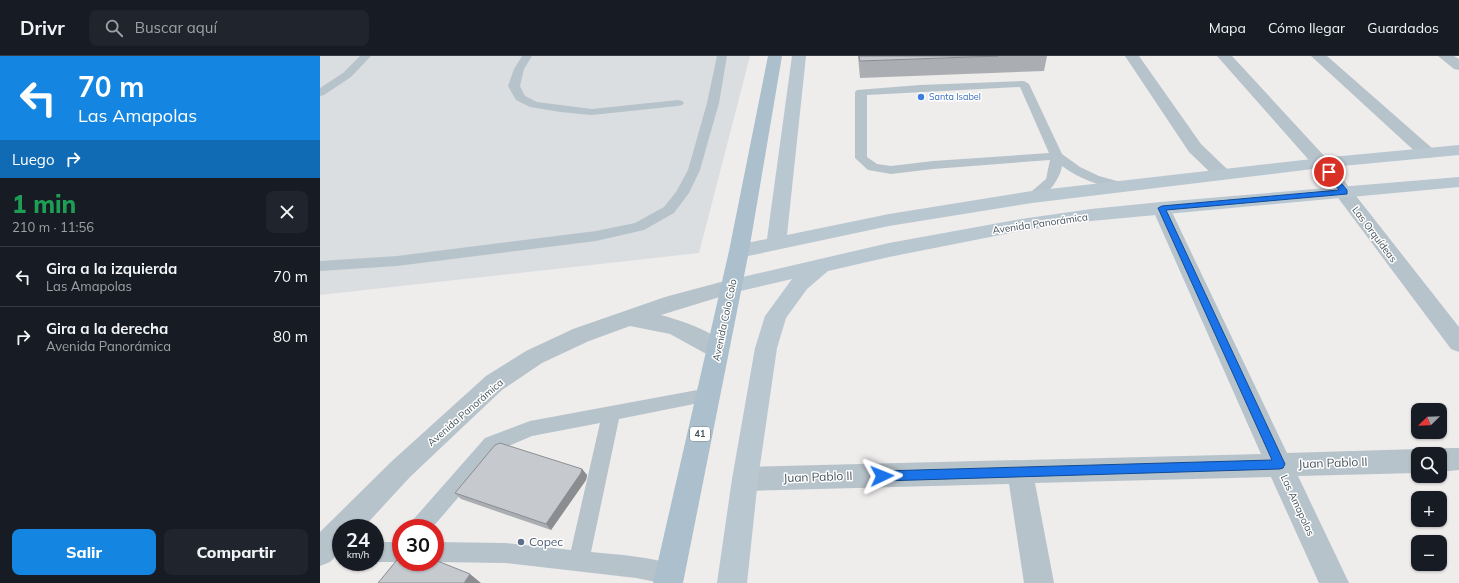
<!DOCTYPE html>
<html lang="es">
<head>
<meta charset="utf-8">
<style>
	body { margin:0; font-family:Mulish,sans-serif; background:#20242c; color:#f1f3f6; height:100vh; display:flex; flex-direction:column; font-size:15px; white-space:nowrap }
	* { box-sizing:border-box; margin:0 }
	p { font-size:13px; color:#9ea1a6 }
	.icon { flex:none; width:22px; height:22px; fill:none; stroke:currentColor; stroke-width:2; stroke-linecap:round; stroke-linejoin:round }
	.map { position:relative; flex:1; overflow:hidden }
	.drawer { display:flex; flex-direction:column; background:#171b24; width:320px }
	.drawer>* { flex:none }
	.hud { background:#1486e1; color:#fff; overflow:hidden }
	.needle { width:26px; rotate:247deg }
	.tools { position:absolute; left:1091px; top:347px; display:grid; gap:8px }
	.tools a { display:grid; place-items:center; width:36px; height:36px; border-radius:8px; background:#171b24; box-shadow:0 1px 3px #0004; font-size:20px }
	.speed { position:absolute; left:12px; top:463px; display:flex; gap:8px; font-size:20px; font-weight:700; text-align:center }
	.speed>* { display:grid; place-content:center; width:52px; height:52px; border-radius:50%; background:#171b24; box-shadow:0 1px 3px #0004; line-height:1 }
	.speed small { font-size:10px; font-weight:400 }
	.speed .limit { border:6px solid #d22; background:#fff; color:#111 }
	.pin { position:absolute; display:grid; place-items:center; width:34px; height:34px; color:#fff; margin:-17px; border:2px solid #fff; border-radius:50%; box-shadow:0 1px 4px #0007 }
	.me { position:absolute; width:44px; margin:-22px; rotate:88deg; stroke-linejoin:round; filter:drop-shadow(0 0 3px #0008) }
	.turn { display:flex; align-items:center; gap:14px; height:84px; padding:0 12px; font-size:18px }
	.turn .icon { width:52px; height:52px; stroke-width:2.5 }
	.turn b { display:block; font-size:28px; line-height:34px }
	.then { display:flex; align-items:center; height:38px; padding:0 12px; background:#0003; gap:8px; font-size:15px }
	.round { display:grid; place-items:center; flex:none; width:42px; height:42px; border-radius:8px; background:#20242c }
	.summary { display:flex; align-items:center; justify-content:space-between; height:68px; padding:0 12px }
	h1 { font-size:24px; font-weight:800; line-height:30px; color:#1e9e55 }
	.button { display:flex; gap:8px; margin-top:auto; padding:8px 12px }
	.button a { flex:1; height:46px; border-radius:8px; background:#1486e1; color:#fff; font-size:16px; font-weight:800; line-height:46px; text-align:center }
	.button a+a { background:#20242c; color:#f1f3f6 }
	ul { padding:0; list-style:none }
	li { display:flex; align-items:center; gap:12px; height:60px; padding:0 12px; border-top:1px solid #363941 }
	li div { flex:1 }
	li b { display:block; font-size:15px }
	li em { font-style:normal }
	header { display:flex; align-items:center; gap:24px; box-sizing:border-box; height:56px; padding:0 20px; background:#171b24; border-bottom:1px solid #363941 }
	header strong { font-size:19px }
	nav { display:flex; gap:22px; margin-inline-start:auto; font-size:14px }
	.search { width:280px; height:36px; background:#20242c; display:flex; align-items:center; gap:10px; box-sizing:border-box; padding:0 14px; border-radius:8px; color:#9ea1a6; font-size:15px }
	main { display:flex; flex:1; min-height:0 }
	.map>svg:first-child { display:block }
	.airport { fill:#dbdee1 }
	.lines { fill:none; stroke-linecap:round; stroke-linejoin:round }
	.lane { fill:#b7c3ca; fill-rule:evenodd }
	.street { fill:#b7c3ca; fill-rule:evenodd }
	.secondary { fill:#b9c7d1; fill-rule:evenodd }
	.primary { fill:#abc0cc; fill-rule:evenodd }
	.wall { fill:#aaaeb2 }
	.shaded-wall { fill:#8b8d91 }
	.building { fill:#c6cacf; stroke:#8b8d91 }
	.route { fill:#1a73e8; stroke:#114b97 }
	.shop-dot { fill:#3f7fe0; stroke:#fff; stroke-width:1.5 }
	.service-dot { fill:#5c6f8a; stroke:#fff; stroke-width:1.5 }
	.labels { text-anchor:middle; stroke-width:3; stroke-linejoin:round; paint-order:stroke }
	.far-shop-label { font-size:9px; fill:#366cbe; stroke:#fff; text-anchor:start }
	.shield { fill:#fff; stroke:#7c868c; stroke-width:1 }
	.shield-label { font-size:9px; font-weight:bold; fill:#44525a }
	.street-label { font-size:10px; fill:#44525a; stroke:#fff }
	.near-street-label { font-size:12px; fill:#44525a; stroke:#fff }
	.near-service-label { font-size:12px; fill:#4e5e75; stroke:#fff; text-anchor:start }
</style>
</head>
<body>
<header>
<strong>Drivr</strong>
<div class="search"><svg class="icon" aria-label="search" viewBox="0 0 24 24"><circle cx="10" cy="10" r="6"/><path d="M15 15l6 6"/></svg>Buscar aquí</div>
<nav><a>Mapa</a><a>Cómo llegar</a><a>Guardados</a></nav>
</header>
<main>
<section class="drawer">
<div class="hud">
<div class="turn"><svg class="icon" aria-label="left" viewBox="0 0 24 24"><path d="M17 20v-9H6M10 6l-5 5 5 5"/></svg><div><b>70 m</b>Las Amapolas</div></div>
<div class="then">Luego<svg class="icon" aria-label="right" viewBox="0 0 24 24"><path d="M7 20v-9h11M14 6l5 5-5 5"/></svg></div>
</div>
<div class="summary"><div><h1>1 min</h1><p>210 m · 11:56</p></div><a class="round"><svg class="icon" aria-label="close" viewBox="0 0 24 24"><path d="M6 6l12 12M18 6L6 18"/></svg></a></div>
<ul>
<li><svg class="icon" aria-label="left" viewBox="0 0 24 24"><path d="M17 20v-9H6M10 6l-5 5 5 5"/></svg><div><b>Gira a la izquierda</b><p>Las Amapolas</p></div><em>70 m</em></li>
<li><svg class="icon" aria-label="right" viewBox="0 0 24 24"><path d="M7 20v-9h11M14 6l5 5-5 5"/></svg><div><b>Gira a la derecha</b><p>Avenida Panorámica</p></div><em>80 m</em></li>
</ul>
<div class="button"><a>Salir</a><a>Compartir</a></div>
</section>
<div class="map">
<svg width="1139" height="527" viewBox="0 0 1139 527">
	<rect width="100%" height="100%" fill="#efecec"/>
	<path class="airport" d="M0,0h430l-51,197 -379,42z"/>
	<g class="lines">
		<path class="lane" d="M40,0h11l-20,21 -27,18 -4,1v-8l23,-15z
			M202,0h10l-8,13 -4,17 5,10 12,6 55,7 86,-9 4,1 2,2 -2,2 -4,1 -86,9 -32,-3 -30,-5 -14,-7 -8,-14 6,-17z
			M397,0h10l-8,47 -19,67 -11,23 -15,20 -30,17 -48,11 -199,25 -77,5v-10l77,-5 199,-25 39,-8 29,-16 12,-15 12,-22 19,-67z
			M704,25l5,3 33,70 18,13 19,9 25,7 2,3 -2,3 -5,1c-20,-5 -40,-11 -57,-24 -2,14 -19,38 -35,34l-2,-3 21,-18 4,-19 -117,9 -42,5 -23,-4 -13,-12v-66l2,-2 63,-5zM700,31l29,66 -116,8 -42,5 -14,-2 -10,-7v-62z
			M388,332l6,2 3,5 -3,5 -95,19 -28,133c28,3 59,4 86,14l3,8 -3,8 -16,1 -25,-5 -131,-15 -70,-1v-20l70,1 66,7 29,-127 -68,13 -33,14 -67,78h-23l3,-7 73,-83 45,-17z
			M55,486h26v20h-26z"/>
		<path class="street" d="M805,0h14l62,88 27,26 3,4 -3,4 -6,1 -6,-1 -27,-26z
			M897,0h15l95,103 132,168v25l-8,-3 -136,-182z
			M991,0h16l106,93 3,4 -3,4 -6,1 -6,-1z
			M1118,0h16l5,3v11l-5,-1z
			M841,146l7,2 2,4 117,245 131,-4 9,4 1,1h-10v19l-120,3 51,107h-30l-48,-106 -236,6 19,100h-30l-15,-99 -264,7 -9,-4 -4,-8 4,-8 9,-4 516,-13 -109,-246 2,-4z
			M412,223l7,2 4,5 -4,5 -78,24c19,5 59,18 68,35l-3,6 -8,3 -8,-3 -40,-22 -40,-8 -41,15 -47,22 -40,27 -92,87 -47,51h-22v23l-11,11 -10,4v-34l72,-71 94,-85 40,-25 47,-22 92,-32z
			M1120,392h19v22l-19,2v-18h-10l1,-2z"/>
		<path class="secondary" d="M472,0h14l-19,179 102,-21 143,-23 289,-33 138,-13v10l-138,13 -289,35 -143,23 -150,32 -7,-2 -3,-5 3,-5 35,-7z
			M1139,121v10l-368,34 -70,10 -132,26 -61,14 -21,18 -21,29 -9,30 -19,131 -11,104h-30l15,-104 23,-131 10,-32 27,-37 -60,14 -7,-2 -4,-5 4,-5 164,-38 132,-24 70,-10 70,-7z"/>
		<path class="primary" d="M448,0h14l-33,195 -66,332h-30l76,-332z"/>
	</g>
	<path class="wall" d="M538,0h189l-3,15 -184,7z
		M262,413l5,6 -1,5 -35,50 -90,-31 -6,-6z"/>
	<path class="shaded-wall" d="M262,413l5,6 -1,5 -35,50 -5,-6z
		M150,518l11,9h-17z"/>
	<path class="building" d="M539,0h139l-138,5z
		M180,387l82,26 -1,4 -35,51 -91,-31 40,-48z
		M81,499v7h34v-2l35,14 -6,9h-86z"/>
	<path class="route" d="M1009,114l2,1 16,19v4l-181,16 119,254 -2,4 -3,1 -398,12 -3,-2 -2,-3 2,-4 3,-1 390,-11 -114,-252 4,-2 177,-16 -14,-18z"/>
	<circle class="shop-dot" cx="601" cy="41" r="4"/>
	<circle class="service-dot" cx="201" cy="486" r="4"/>
	<g class="labels">
		<g class="far-shop-label">
			<text x="609" y="44">Santa Isabel</text>
		</g>
		<rect class="shield" x="370" y="371" width="20" height="14" rx="3"/>
		<g class="shield-label">
			<text x="380" y="381">41</text>
		</g>
		<g class="street-label">
			<text transform="translate(720 167) rotate(-8)" y="4">Avenida Panorámica</text>
			<text transform="translate(1055 178) rotate(53)" y="4">Las Orquídeas</text>
			<text transform="translate(404 264) rotate(-78)" y="4">Avenida Colo Colo</text>
			<text transform="translate(145 356) rotate(-41)" y="4">Avenida Panorámica</text>
			<text transform="translate(978 449) rotate(65)" y="4">Las Amapolas</text>
		</g>
		<g class="near-street-label">
			<text transform="translate(1013 407) rotate(-2)" y="4">Juan Pablo II</text>
			<text transform="translate(498 421) rotate(-2)" y="4">Juan Pablo II</text>
		</g>
		<g class="near-service-label">
			<text x="209" y="490">Copec</text>
		</g>
	</g>
</svg>
<div class="tools">
<a><svg class="needle" viewBox="-14 -14 28 28"><path d="M0-13l5 13h-10z" fill="#e53935"/><path d="M0 13l5-13h-10z" fill="#9ea1a6"/></svg></a>
<a><svg class="icon" aria-label="search" viewBox="0 0 24 24"><circle cx="10" cy="10" r="6"/><path d="M15 15l6 6"/></svg></a>
<a>+</a>
<a>−</a>
</div>
<div class="speed"><div>24<small>km/h</small></div><div class="limit">30</div></div>
<div class="pin" style="left:1009px;top:116px;background:#d93025"><svg class="icon" aria-label="arrive" viewBox="0 0 24 24"><path d="M6 21V4h12l-3 4 3 4H6"/></svg></div>
<svg class="me" style="left:562px;top:420px" viewBox="-20 -20 40 40"><path d="M0-17L14 15 0 8-14 15z" fill="#1a73e8" stroke="#fff" stroke-width="4"/></svg>
</div>
</main>
</body>
</html>
